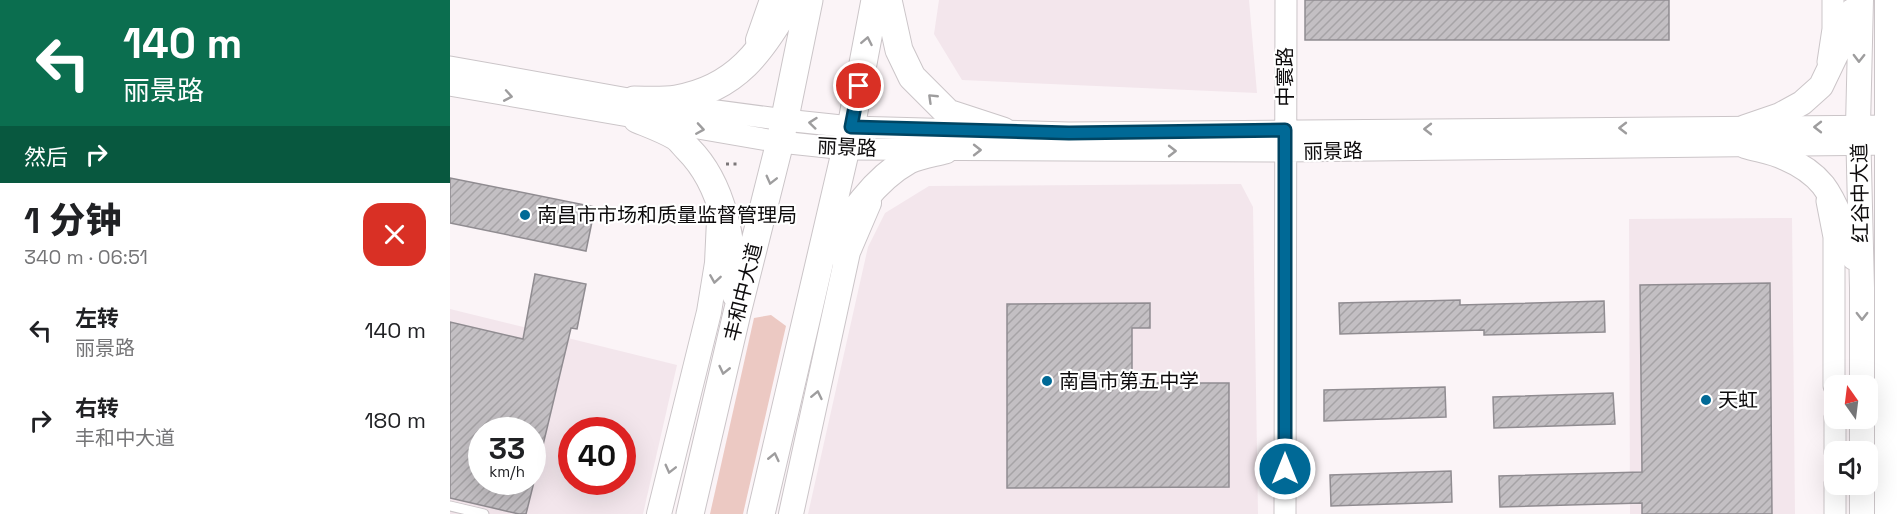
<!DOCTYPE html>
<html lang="zh">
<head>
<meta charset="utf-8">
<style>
	body { margin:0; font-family:"Space Grotesk","Noto Sans SC",sans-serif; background:#f6f6f6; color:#202124; height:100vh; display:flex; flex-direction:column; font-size:22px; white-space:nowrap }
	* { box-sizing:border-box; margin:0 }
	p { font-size:20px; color:#757577 }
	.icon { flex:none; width:33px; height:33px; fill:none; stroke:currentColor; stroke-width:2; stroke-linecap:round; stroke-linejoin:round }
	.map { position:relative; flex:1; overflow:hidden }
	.side { display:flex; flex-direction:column; background:#fff; width:450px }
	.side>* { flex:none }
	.top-card { background:#0b6e4f; color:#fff; overflow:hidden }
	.needle { width:39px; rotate:346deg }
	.tools { position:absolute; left:1374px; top:375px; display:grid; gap:12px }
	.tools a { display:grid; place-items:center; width:54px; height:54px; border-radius:12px; background:#fff; box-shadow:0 6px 24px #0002; font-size:30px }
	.speed { position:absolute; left:18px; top:417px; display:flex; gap:12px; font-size:30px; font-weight:700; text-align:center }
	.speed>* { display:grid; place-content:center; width:78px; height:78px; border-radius:50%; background:#fff; box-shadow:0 6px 24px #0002; line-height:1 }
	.speed small { font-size:15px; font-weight:400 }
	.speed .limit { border:9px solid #d22; background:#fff; color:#111 }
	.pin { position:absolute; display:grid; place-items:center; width:51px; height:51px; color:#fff; margin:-26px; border:3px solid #fff; border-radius:50%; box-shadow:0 2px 6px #0007 }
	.me { position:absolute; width:66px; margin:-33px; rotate:0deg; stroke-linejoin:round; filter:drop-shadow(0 0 4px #0008) }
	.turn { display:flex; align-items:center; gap:21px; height:126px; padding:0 24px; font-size:27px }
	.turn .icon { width:78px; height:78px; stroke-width:2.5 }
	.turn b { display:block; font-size:42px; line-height:51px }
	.then { display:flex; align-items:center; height:57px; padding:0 24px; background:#0003; gap:12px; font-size:22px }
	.round { display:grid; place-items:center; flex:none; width:63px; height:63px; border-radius:18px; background:#f6f6f6 }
	.summary { display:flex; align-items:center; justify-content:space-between; height:102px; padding:0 24px }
	h1 { font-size:36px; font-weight:800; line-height:45px }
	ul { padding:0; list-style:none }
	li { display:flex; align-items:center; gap:18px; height:90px; padding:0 24px }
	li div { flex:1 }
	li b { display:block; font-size:22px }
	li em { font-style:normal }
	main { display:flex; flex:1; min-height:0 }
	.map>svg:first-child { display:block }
	.built { fill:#f3e6ec; fill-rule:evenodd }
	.green { fill:#ecc9c3 }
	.building { fill:url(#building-hatch); stroke:#908c91; stroke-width:1.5 }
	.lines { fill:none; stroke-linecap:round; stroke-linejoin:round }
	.service-casing { stroke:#cbc5c8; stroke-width:11 }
	.tertiary-casing { stroke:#cbc5c8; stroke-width:23 }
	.secondary-casing { stroke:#cbc5c8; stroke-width:26 }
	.primary-casing { stroke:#cbc5c8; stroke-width:29 }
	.path { stroke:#7b7678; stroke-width:3; stroke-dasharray:3 4.5; stroke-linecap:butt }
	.service { stroke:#fff; stroke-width:9 }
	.tertiary { stroke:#fff; stroke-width:21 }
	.secondary { stroke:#fff; stroke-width:24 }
	.primary { stroke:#fff; stroke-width:27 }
	.oneway { stroke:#9e9d9e }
	.route-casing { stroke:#004462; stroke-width:15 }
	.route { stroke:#006996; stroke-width:10 }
	.poi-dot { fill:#006996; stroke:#fff; stroke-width:2 }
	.labels { text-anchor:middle; stroke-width:4.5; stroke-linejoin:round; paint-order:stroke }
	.street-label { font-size:20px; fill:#0d0b0c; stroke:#fff }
	.poi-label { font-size:20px; fill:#0d0b0c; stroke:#fff; text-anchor:start }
</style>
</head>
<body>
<main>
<section class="side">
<div class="top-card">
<div class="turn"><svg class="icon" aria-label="left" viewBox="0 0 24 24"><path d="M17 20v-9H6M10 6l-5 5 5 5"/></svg><div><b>140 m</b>丽景路</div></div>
<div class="then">然后<svg class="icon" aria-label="right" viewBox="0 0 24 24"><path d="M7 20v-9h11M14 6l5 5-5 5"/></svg></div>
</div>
<div class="summary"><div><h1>1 分钟</h1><p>340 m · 06:51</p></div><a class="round" style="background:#d93025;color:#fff"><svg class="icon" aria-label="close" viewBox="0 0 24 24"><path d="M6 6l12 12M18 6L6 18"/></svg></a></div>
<ul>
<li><svg class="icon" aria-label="left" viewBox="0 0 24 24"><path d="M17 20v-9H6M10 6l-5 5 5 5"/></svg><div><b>左转</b><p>丽景路</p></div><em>140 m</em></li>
<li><svg class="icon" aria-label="right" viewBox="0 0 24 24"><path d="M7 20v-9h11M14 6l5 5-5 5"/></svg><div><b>右转</b><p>丰和中大道</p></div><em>180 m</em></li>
</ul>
</section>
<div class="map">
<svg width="1447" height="514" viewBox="0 0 1447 514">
	<defs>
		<pattern id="building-hatch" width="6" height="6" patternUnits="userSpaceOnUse" patternTransform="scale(1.5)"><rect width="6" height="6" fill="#c3bfc3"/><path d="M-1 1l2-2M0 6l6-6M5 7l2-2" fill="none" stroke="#a6a3a6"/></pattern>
	</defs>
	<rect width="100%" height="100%" fill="#fbf4f7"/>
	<path class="built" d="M489,0h310l8,93 -295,-13 -28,-46z
		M791,184l12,23 5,307h-450l60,-267 17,-34 44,-27z
		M1342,218l3,296h-165l-1,-295z
		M0,309l227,56 -34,149h-193zM32,430h50v52h-50zM122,430h50v52h-50z"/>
	<path class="green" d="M321,315l15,11 -43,188h-33l44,-196z"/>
	<path class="building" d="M855,0h364v40h-364z
		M0,178l145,29 -9,44 -136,-28z
		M85,274l51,10 -9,45 -6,-1 -33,138h-6v-36h-50v52h52l-8,32h-7l-69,-16v-176l73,17z
		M1320,283l2,231h-130v-11l-142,4 -1,-31 143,-4 -2,-187z
		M1010,300v5l144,-4 1,31 -121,3v-5l-144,4 -1,-31z
		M700,303v25h-18v55h97v104l-222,1v-184z
		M995,387l1,30 -122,4v-31z
		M1163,393l2,31 -121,4 -1,-31z
		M1001,471l1,31 -121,4 -1,-31z"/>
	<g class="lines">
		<g class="service-casing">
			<path id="service" d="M0,506l34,8"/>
		</g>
		<g class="tertiary-casing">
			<path id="tertiary" d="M1378,62l5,-33v-29
				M0,67l184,33 151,20 66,7 218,6 828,-7
				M0,85l330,57 66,7 439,2 612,-7
				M1377,201l7,36v149
				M1385,418v34
				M1385,484v30
				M835,514l1,-514"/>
		</g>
		<g class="secondary-casing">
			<path id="secondary" d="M1411,0l-3,126 4,162v98
				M1437,0v514
				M308,40l14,-40
				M1295,127l35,-12 22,-12 19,-17 24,-50 7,-25
				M1295,146c13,4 28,6 40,12 14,6 29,16 38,27 13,17 26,52 31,73
				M1412,452v-34
				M209,514l50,-202 8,-49 2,-43
				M341,514l57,-262 21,-49
				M1412,514v-30"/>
		</g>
		<g class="primary-casing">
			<path id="primary" d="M438,0l11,50 13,27 36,36 55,18
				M184,100c14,0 29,1 42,-1 60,-10 87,-49 115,-99
				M187,119c12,5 26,10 38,17 5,3 9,9 13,13 38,38 43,95 48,146
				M380,251c20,-35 43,-71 79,-91 11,-5 25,-7 36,-10
				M240,514l47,-201 43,-171 29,-142
				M311,514l90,-387 24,-127"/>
		</g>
		<path class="path" d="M276,164h15"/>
		<use href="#service" class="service"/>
		<use href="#tertiary" class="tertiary"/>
		<use href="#secondary" class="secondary"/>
		<use href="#primary" class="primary"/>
	</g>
	<defs><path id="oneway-chevron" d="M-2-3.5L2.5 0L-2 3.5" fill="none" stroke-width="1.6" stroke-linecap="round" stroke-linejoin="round" transform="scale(1.5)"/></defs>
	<g class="oneway">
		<use href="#oneway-chevron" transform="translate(417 41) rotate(-79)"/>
		<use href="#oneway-chevron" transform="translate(1409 58) rotate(91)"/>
		<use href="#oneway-chevron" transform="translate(58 96) rotate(10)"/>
		<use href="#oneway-chevron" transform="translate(482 98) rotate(-136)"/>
		<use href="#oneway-chevron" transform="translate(363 123) rotate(-174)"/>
		<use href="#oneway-chevron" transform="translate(1368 127) rotate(180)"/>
		<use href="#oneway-chevron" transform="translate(1173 128) rotate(180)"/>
		<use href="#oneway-chevron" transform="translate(250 129) rotate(9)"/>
		<use href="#oneway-chevron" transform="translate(978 129) rotate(180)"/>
		<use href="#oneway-chevron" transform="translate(527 150)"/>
		<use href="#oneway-chevron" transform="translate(722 151)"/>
		<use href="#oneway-chevron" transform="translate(321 180) rotate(104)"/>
		<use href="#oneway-chevron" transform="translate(265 279) rotate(99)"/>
		<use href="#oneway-chevron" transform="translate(1412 316) rotate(90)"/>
		<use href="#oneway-chevron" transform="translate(274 370) rotate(103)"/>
		<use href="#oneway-chevron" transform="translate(367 395) rotate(-78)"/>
		<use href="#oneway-chevron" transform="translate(324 457) rotate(-77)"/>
		<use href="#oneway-chevron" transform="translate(220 469) rotate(104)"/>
	</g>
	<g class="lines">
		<g class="route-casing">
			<path id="route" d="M409,86l-8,41 218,6 216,-3v339"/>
		</g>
		<use href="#route" class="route"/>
	</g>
	<g class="poi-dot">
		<circle cx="75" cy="215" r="6"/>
		<circle cx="597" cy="381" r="6"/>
		<circle cx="1256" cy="400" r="6"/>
	</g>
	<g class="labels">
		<g class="street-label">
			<text transform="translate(835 77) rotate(-90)" y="7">中寰路</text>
			<text transform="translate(397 147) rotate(3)" y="7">丽景路</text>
			<text transform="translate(883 151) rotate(-1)" y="7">丽景路</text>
			<text transform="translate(1410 193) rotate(-91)" y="7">红谷中大道</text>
			<text transform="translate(293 292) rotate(-76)" y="7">丰和中大道</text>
		</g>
		<g class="poi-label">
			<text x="87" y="222">南昌市市场和质量监督管理局</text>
			<text x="609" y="388">南昌市第五中学</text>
			<text x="1268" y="407">天虹</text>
		</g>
	</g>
</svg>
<div class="tools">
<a><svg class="needle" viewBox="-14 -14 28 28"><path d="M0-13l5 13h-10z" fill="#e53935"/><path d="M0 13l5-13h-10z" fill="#757577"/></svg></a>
<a><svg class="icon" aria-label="sound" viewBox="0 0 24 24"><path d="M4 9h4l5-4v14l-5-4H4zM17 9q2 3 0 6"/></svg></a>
</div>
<div class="speed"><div>33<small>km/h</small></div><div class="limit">40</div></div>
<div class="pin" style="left:409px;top:86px;background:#d93025"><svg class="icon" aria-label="arrive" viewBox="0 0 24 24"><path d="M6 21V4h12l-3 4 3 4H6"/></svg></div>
<svg class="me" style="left:835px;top:469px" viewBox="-20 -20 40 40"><circle r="17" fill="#006996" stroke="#fff" stroke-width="3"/><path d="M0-11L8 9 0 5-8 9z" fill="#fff"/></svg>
</div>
</main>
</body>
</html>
